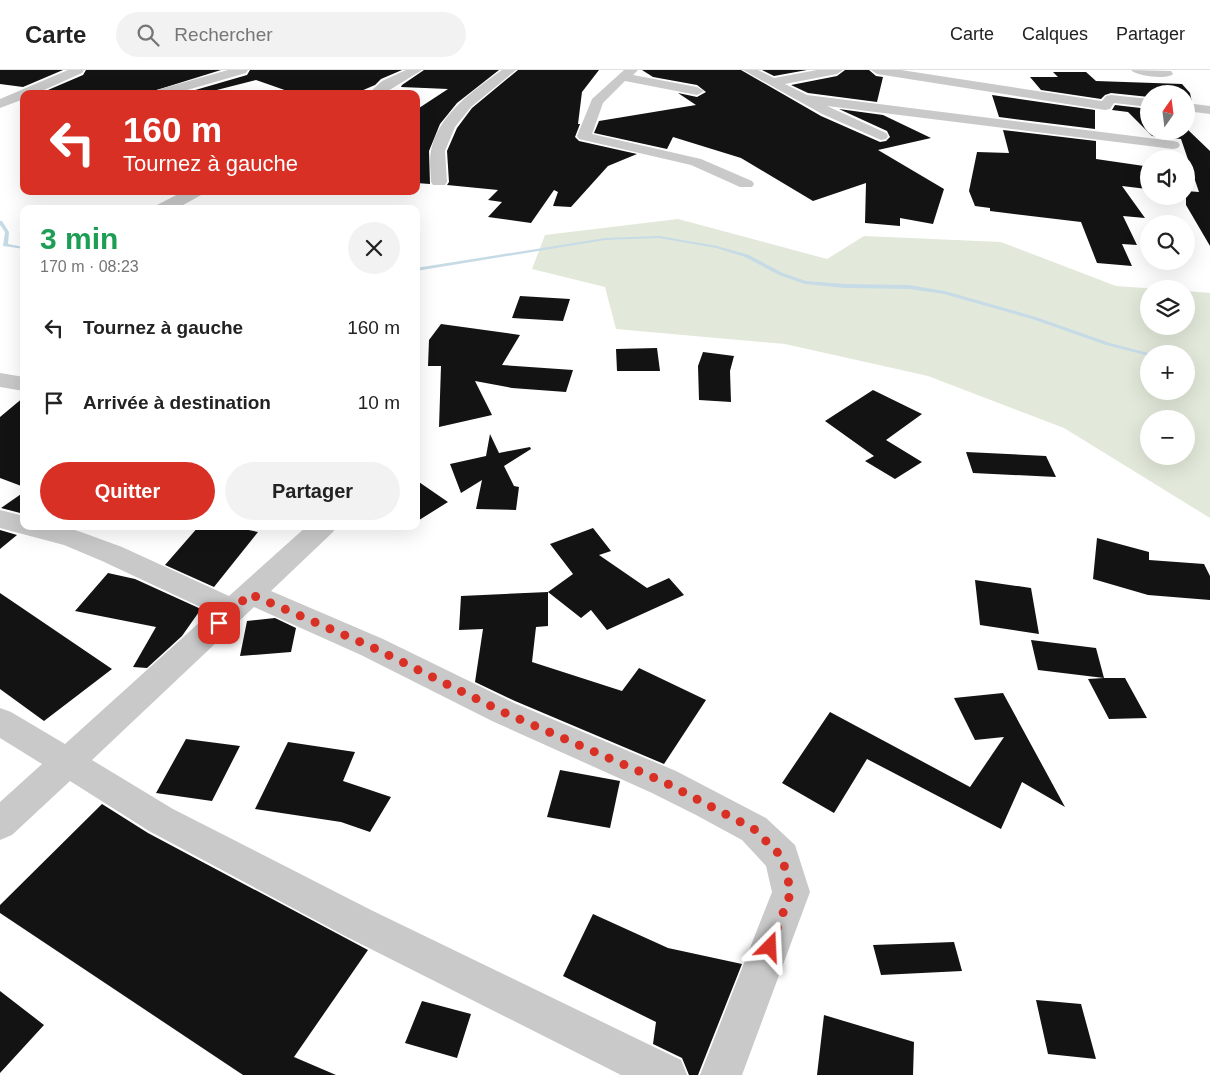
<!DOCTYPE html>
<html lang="fr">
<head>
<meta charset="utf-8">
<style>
	body { margin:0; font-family:Helvetica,sans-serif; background:#f2f2f2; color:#222; height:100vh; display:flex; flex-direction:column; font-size:19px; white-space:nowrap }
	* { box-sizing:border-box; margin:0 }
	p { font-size:16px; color:#767676 }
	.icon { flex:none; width:28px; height:28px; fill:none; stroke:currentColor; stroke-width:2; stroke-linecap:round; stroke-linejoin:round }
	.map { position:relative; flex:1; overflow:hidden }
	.sheet { position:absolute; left:20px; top:135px; width:400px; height:325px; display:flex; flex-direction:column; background:#fff; border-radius:10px; box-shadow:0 5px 20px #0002 }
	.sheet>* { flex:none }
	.hud { position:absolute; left:20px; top:20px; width:400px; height:105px; border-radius:10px; box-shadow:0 5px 20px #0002; background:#d93025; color:#fff; overflow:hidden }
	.needle { width:32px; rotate:14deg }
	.tools { position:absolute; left:1140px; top:15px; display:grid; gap:10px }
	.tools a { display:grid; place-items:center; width:55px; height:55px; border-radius:50%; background:#fff; box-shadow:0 5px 20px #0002; font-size:25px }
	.pin { position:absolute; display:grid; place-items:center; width:42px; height:42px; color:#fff; margin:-21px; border-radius:10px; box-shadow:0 2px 8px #0006 }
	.me { position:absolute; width:55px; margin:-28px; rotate:21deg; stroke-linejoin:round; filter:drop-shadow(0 0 4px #0008) }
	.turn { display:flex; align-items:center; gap:18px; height:105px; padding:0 20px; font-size:22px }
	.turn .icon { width:65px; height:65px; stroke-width:2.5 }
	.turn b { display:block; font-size:35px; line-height:42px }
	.round { display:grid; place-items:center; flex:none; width:52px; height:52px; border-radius:26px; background:#f2f2f2 }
	.headline { display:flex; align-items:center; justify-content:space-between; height:85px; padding:0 20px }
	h1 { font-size:30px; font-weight:600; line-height:38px; color:#1e9e55 }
	.button { display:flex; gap:10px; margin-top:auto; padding:10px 20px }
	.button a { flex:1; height:58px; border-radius:30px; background:#d93025; color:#fff; font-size:20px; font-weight:600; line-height:58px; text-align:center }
	.button a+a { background:#f2f2f2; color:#222 }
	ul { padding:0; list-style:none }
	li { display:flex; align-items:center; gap:15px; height:75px; padding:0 20px }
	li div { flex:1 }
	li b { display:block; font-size:19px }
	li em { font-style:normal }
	header { display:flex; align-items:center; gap:30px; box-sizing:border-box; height:70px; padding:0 25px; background:#fff; border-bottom:1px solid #e0e0e0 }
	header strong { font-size:24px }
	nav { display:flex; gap:28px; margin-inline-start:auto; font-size:18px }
	.search { width:350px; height:45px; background:#f2f2f2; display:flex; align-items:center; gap:12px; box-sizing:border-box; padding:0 18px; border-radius:28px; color:#767676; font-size:19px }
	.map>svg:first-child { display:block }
	.green { fill:#e2e9da; fill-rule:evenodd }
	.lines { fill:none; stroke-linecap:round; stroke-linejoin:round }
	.stream { fill:#c7dbe7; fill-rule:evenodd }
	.building { fill:#131313 }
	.minor { fill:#c9c9c9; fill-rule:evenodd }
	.route { stroke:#d93025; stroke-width:9; stroke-dasharray:0 16.2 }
</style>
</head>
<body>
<header>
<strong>Carte</strong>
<div class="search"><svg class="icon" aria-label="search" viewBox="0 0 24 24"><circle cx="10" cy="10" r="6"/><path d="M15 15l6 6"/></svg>Rechercher</div>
<nav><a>Carte</a><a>Calques</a><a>Partager</a></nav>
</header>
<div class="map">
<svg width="1210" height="1005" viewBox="0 0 1210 1005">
	<rect width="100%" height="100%" fill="#fff"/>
	<path class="green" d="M678,149l149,40 37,-23 137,6 115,44 43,3h-10v37h37v-35l24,2v225l-146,-90 -136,-52 -143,-32 -169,-15 -11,-42 -73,-18 13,-34zM1149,284h37v37h-37zM1149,349h37v37h-37z"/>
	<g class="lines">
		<path class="stream" d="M0,151h2l7,11 -1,12 16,3v2l-21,-3 2,-14 -5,-7z
			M659,166l58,10 32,9 34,18 23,8 39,3 64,1 36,6 91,26 74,26 42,11h-3v2l-43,-11 -74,-26 -88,-25 -35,-5 -64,-1 -40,-4 -26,-9 -34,-18 -29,-9 -57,-10 -54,2 -189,31v-3l189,-30z"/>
	</g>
	<path class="building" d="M0,0h63l-40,17 -23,-3z
		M86,0h135l-74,23 -3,-3 -12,4 -33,-2 -4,2h-22l-25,-4 35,-15z
		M250,0h152l-21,9 -6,6 -21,9h-19l-15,-4 -12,4h-12l-40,-14 -55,14 -16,-1 62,-18z
		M424,0h75l-42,33 -17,21 -11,27 1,33 -14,-1v-73l32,-21 -47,-2 1,-2z
		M518,0h81l-17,22 -4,32h2l-5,13 4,4 58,13 -29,12 -37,41 -18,-1 5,-14 -4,-2 -23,33 -43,-6 14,-15 -14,-2 10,-10 -51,-5 2,-3 -2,-31 10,-23 15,-20z
		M642,0h99l80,46 59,26 6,-1 4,-4 -3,-6 -48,-22 44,6 48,23 -53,12 66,39 -11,35 -33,-6v8l-35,-3 1,-40 -53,18 -72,-43 -68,-21 -6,12 -73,-16 5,-12 97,-16 -18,-12 19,4 9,-5 -9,-7 -44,-8z
		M762,0h45l-33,6z
		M845,0h24l7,6 7,1 -6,25 -69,-9 -17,-8 46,-9z
		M1053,2h33l10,9 86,3 8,9 2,9 -6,-1v-7h-37v3l-38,-4 -6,2 -4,4 -60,-9 -11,-13h28z
		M992,25l103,15v19l-96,-12z
		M1115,35l34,4v22h37v-3l24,23v95l-24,-41v-14l13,1 -18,-53 -29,-3 -24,-24 -16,-2z
		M1003,60l93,11v18l48,7 3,23 -25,-3 23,32 -22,-2 14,29 -15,-1 10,22 -35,-3 -16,-41 -91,-11v-3l-15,-2 -6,-15 8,-39 32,1z
		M520,226l50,3 -7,22 -51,-3z
		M441,254l79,11 -18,30 71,5 -7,22 -54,-4 -37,-7 17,34 -53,12 2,-61h-13l1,-26z
		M657,278l3,23h-43l-1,-22z
		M703,282l31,4 -4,15 1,31 -32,-2 -1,-34z
		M873,320l49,24 -36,26 36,22 -27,17 -30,-18 9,-5 -49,-35z
		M24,327v90l-24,-9v-61z
		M490,364l9,19 31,-6 1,2 -27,17 10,20 5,1 -3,23 -40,-1 6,-29 -21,13 -11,-29 36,-8z
		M966,382l80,4 10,21 -83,-4z
		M416,410l32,22 -32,20z
		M24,422v22l-23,-6z
		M199,456h30l29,6 -44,55 -49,-22z
		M593,458l18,23 -12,4 48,33 22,-10 15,17 -77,35 -16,-20 -10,8 -33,-26 25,-18 -23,-30z
		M0,460l17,5 -17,14z
		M1097,468l52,14v8l55,4 6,12v24l-62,-5 -55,-16z
		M108,503l27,6 66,30 -19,27 -35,32 -14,-1 23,-40 -81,-16z
		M975,510l56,8 8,46 -59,-9z
		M548,522v34l-12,1 -4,35 90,29 17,-23 67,32 -42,64 -149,-63 -40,-19 8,-53 -24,1 2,-34z
		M0,523l112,76 -68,52 -44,-32z
		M275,548l21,10 -5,24 -51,4 7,-35z
		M1031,570l65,8 8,30 -66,-8z
		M1104,608h21l22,40 -38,1 -21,-40z
		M1003,623l62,114 -43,-25 -21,47 -134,-70 -33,54 -52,-30 48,-71 140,75 34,-50 -29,3 -21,-42z
		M186,669l54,7 -28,55 -56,-8z
		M288,672l67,10 -12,29 48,16 -21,35 -29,-10 -86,-13z
		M560,700l60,11 -10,47 -63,-11z
		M102,734l46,29 220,117 -74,107 42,18h-93l-243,-162v-8z
		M593,844l75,34 74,16 -44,111h-9l-7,-17 -29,-14 3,-22 -93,-46z
		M954,872l8,29 -81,4 -8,-30z
		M0,921l44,34 -44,48z
		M1036,930l45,4 15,55 -48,-5z
		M422,931l49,13 -14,44 -52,-15z
		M824,945l90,27 -1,33h-96z"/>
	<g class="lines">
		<path class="minor" d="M68,0h16l-2,3 -47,21h-11v5l-24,9v-9z
			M228,0h20l-2,3 -73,21h-21l1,-3z
			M406,0h16l-39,24h-15l14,-13z
			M502,0h14l-45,37 -16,20 -10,24 2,31 -2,3h-12l-2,-3c0,-10 -2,-21 0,-31 7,-37 43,-61 71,-81z
			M624,0h14l-5,5 64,12 7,4 -7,4 -72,-14 -22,22 -11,31 109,25 51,22 2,3 -2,3h-12l-49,-22 -112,-26 -2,-3 15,-37z
			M743,0h15l16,8 43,-8h26l-6,4 -52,10 22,11 366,46 5,1 2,3 -2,3 -5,1 -346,-43 59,27 2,3 -2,3 -5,1 -59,-26z
			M871,0h30l201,31 4,-5 5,-1 38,4v8l-35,-4 -4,6 -5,1 -228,-36z
			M1131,0l40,1 2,3c-5,6 -37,2 -42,-4z
			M1186,33l24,3v8l-24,-3z
			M184,121h21l-2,3 -27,15h-21l2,-4z
			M0,303l24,4v14l-24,-4z
			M0,440l24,6v10h38l19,6 41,15 107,49 78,-70h30l-4,6 -62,59 112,48 131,64 162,68 90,47 29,27 15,47 -68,183h-42l72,-183 -6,-26 -24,-26 -46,-25 -44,-22 -160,-72 -131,-66 -107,-48 -162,153 81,49 198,101 310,150 6,15h-66l-276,-139 -196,-105 -79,-50 -58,54 -12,5v-38l42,-38 -42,-26v-30l11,4 54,32 146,-132 -109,-51 -38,-16 -64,-17z"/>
	</g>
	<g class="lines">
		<path class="route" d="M219,553l31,-29 122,53 131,65 161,70 90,47 28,28 9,35 -21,55"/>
	</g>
</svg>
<div class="tools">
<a><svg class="needle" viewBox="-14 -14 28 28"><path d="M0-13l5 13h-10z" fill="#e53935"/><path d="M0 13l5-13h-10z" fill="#767676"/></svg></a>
<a><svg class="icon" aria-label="sound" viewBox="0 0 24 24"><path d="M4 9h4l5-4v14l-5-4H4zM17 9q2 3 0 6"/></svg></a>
<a><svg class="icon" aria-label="search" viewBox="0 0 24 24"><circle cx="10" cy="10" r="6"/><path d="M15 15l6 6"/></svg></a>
<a><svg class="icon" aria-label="layers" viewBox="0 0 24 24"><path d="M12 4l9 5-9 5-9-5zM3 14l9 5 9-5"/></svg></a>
<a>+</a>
<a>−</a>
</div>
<div class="pin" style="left:219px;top:553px;background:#d93025"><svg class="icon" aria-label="arrive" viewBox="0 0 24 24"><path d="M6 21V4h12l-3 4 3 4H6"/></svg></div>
<svg class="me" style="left:770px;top:877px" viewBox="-20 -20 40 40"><path d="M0-17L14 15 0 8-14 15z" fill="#d93025" stroke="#fff" stroke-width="4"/></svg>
<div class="hud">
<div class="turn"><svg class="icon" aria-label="left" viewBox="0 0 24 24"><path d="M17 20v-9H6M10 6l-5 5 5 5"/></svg><div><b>160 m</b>Tournez à gauche</div></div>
</div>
<section class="sheet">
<div class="headline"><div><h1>3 min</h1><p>170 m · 08:23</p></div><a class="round"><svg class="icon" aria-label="close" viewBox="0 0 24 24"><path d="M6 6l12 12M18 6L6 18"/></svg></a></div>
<ul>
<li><svg class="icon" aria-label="left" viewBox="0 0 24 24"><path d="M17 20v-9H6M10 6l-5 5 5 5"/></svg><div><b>Tournez à gauche</b></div><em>160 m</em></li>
<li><svg class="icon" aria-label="arrive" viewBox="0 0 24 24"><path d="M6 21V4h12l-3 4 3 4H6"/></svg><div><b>Arrivée à destination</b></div><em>10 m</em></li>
</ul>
<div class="button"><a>Quitter</a><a>Partager</a></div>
</section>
</div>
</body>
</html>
